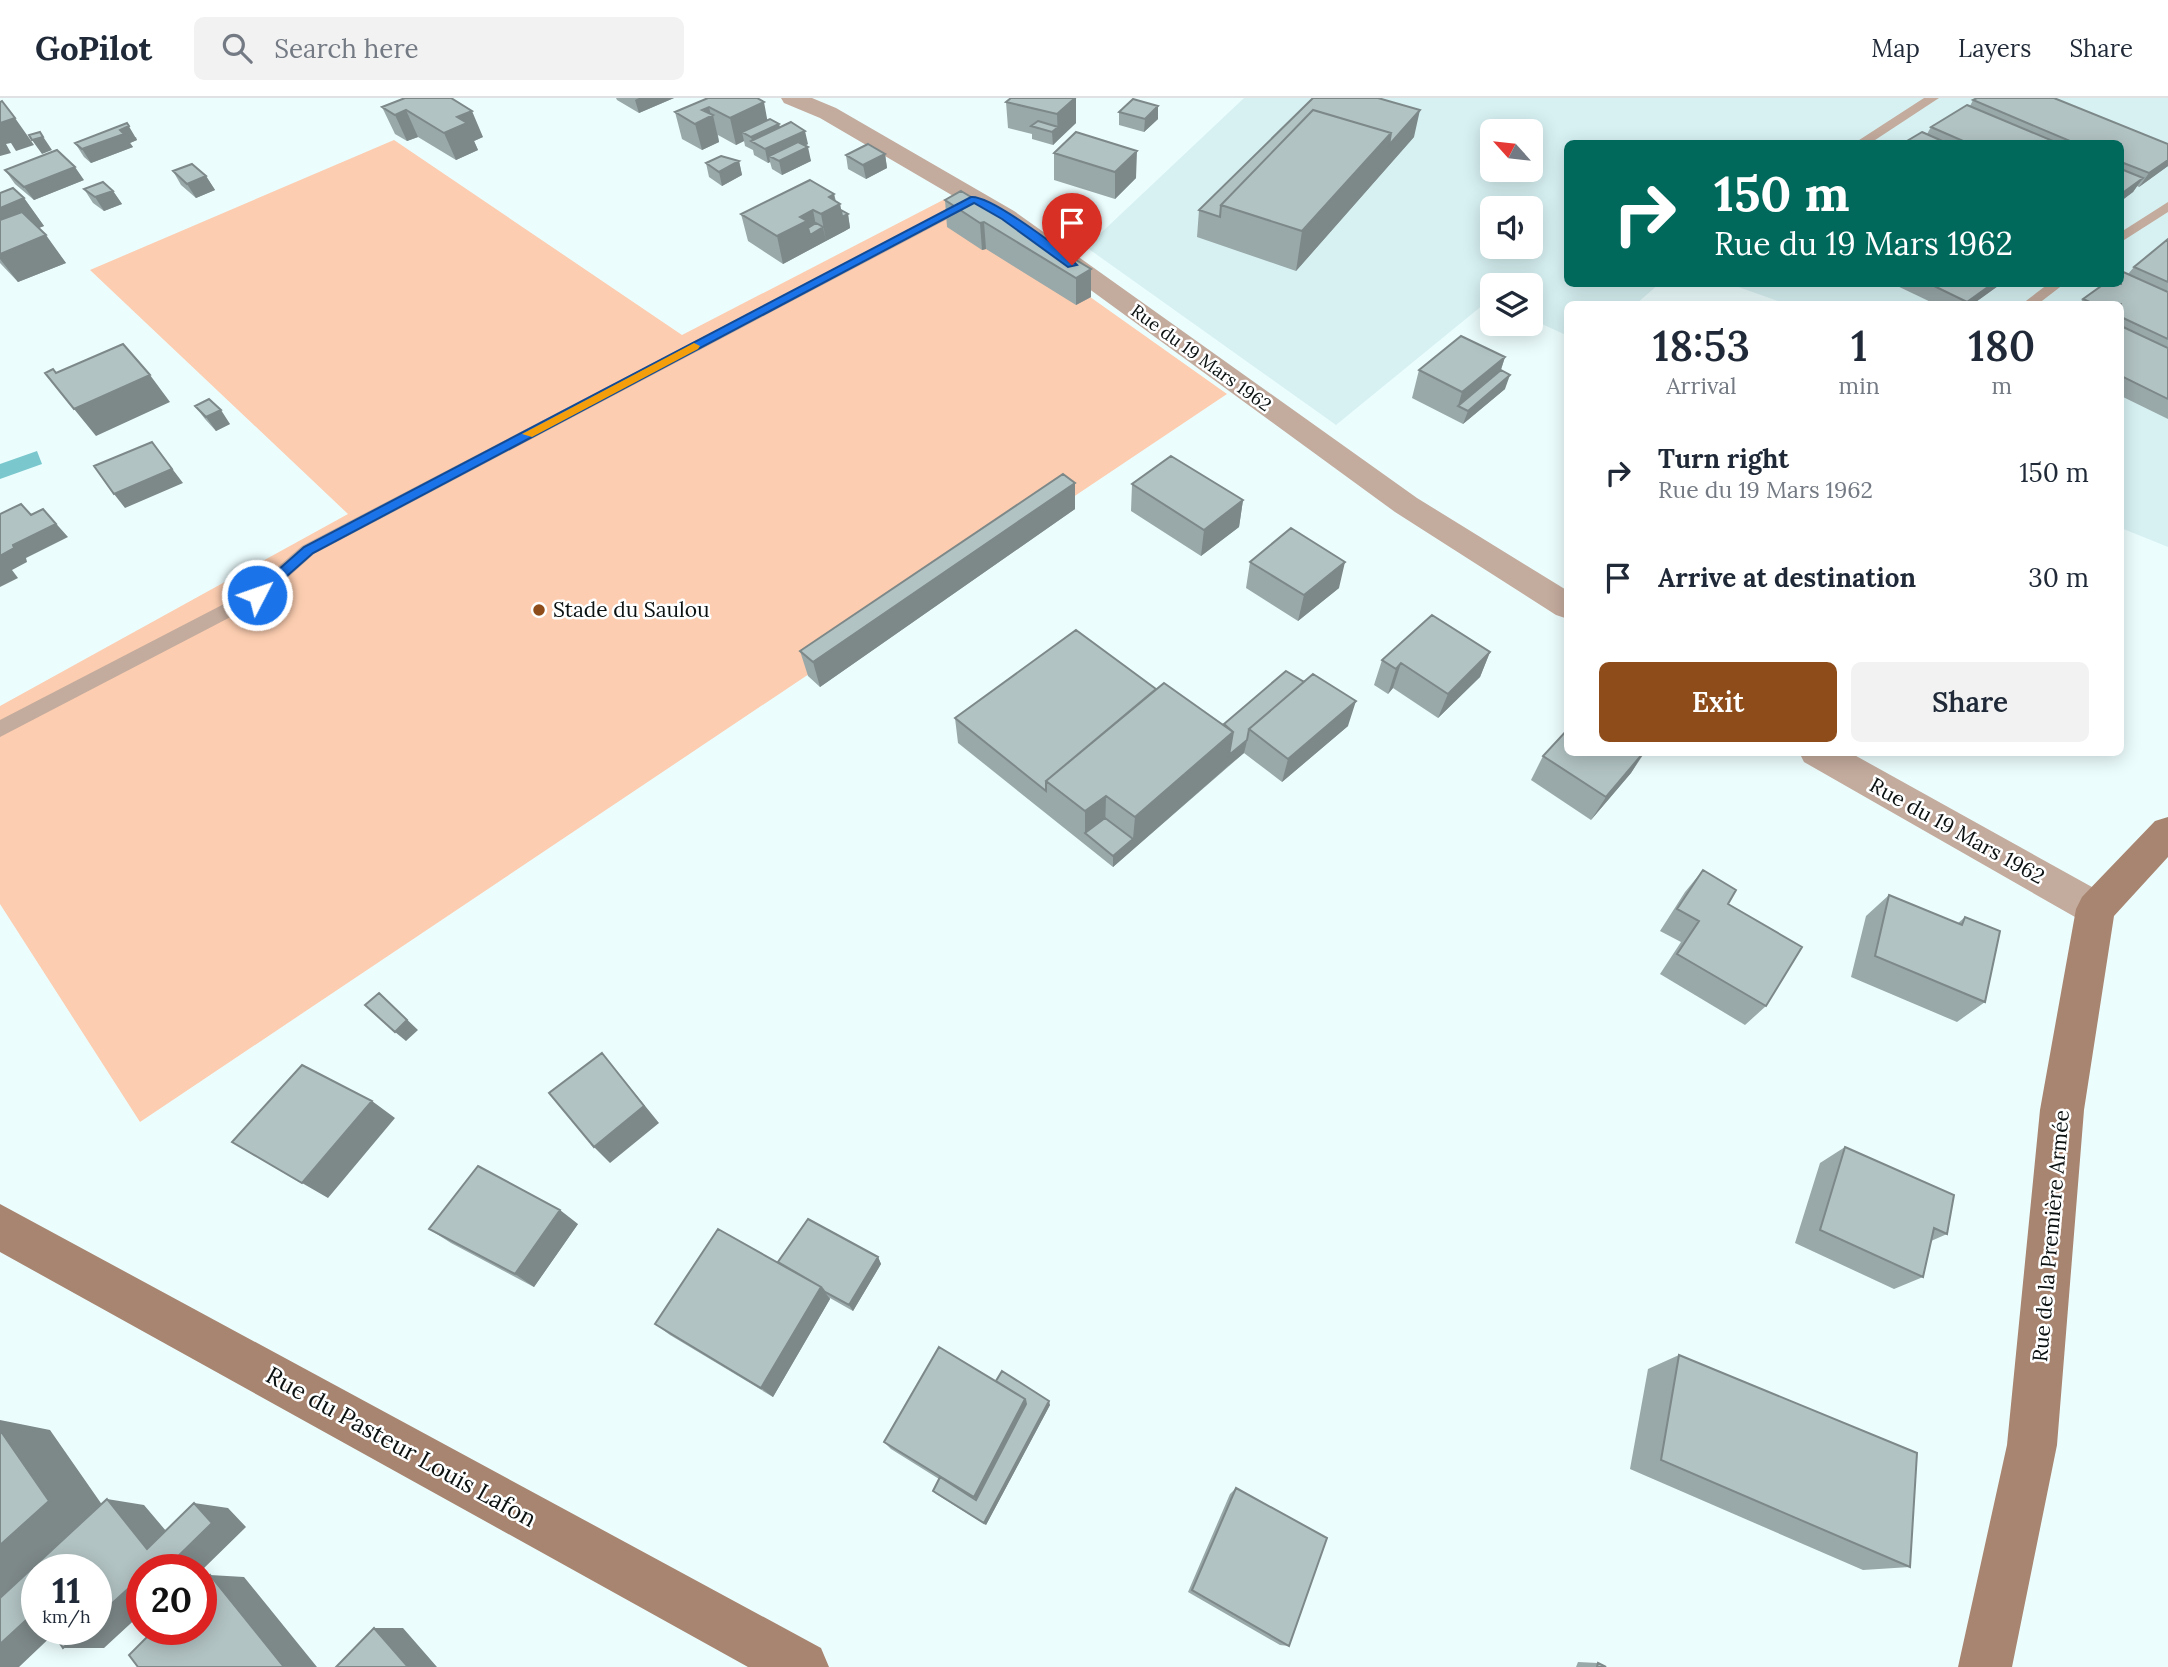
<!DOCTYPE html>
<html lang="en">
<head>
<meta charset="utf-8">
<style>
	body { margin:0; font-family:Lora,serif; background:#f2f2f3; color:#1f2937; height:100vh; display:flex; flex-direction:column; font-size:26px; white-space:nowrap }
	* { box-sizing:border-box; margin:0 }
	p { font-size:23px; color:#747a83 }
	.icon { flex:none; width:38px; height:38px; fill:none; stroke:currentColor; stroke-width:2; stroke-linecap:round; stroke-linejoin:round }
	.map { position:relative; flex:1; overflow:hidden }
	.details { position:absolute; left:1564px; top:203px; width:560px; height:455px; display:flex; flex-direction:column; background:#fff; border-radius:10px; box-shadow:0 4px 18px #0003 }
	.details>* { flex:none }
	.top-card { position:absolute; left:1564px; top:42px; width:560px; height:147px; border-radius:10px; box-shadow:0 4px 18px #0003; background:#00695c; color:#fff; overflow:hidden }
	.needle { width:46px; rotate:297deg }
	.fabs { position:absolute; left:1480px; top:21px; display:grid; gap:14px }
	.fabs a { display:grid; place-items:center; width:63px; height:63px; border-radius:10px; background:#fff; box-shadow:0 4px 18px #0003; font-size:35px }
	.speed { position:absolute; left:21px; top:1456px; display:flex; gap:14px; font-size:35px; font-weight:700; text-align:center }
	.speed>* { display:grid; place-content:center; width:91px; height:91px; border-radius:50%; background:#fff; box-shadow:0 4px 18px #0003; line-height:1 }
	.speed small { font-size:18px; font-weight:400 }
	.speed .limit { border:10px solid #d22; background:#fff; color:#111 }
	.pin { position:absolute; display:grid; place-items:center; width:60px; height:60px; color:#fff; margin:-72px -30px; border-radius:50% 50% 50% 0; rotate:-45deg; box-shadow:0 0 7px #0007 }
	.pin .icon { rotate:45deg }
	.me { position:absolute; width:77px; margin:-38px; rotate:49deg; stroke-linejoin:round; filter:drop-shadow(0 0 5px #0008) }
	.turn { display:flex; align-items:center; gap:24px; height:147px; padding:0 35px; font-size:32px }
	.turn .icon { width:91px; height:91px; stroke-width:2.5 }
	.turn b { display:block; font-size:49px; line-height:60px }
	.eta { display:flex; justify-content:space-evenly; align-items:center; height:119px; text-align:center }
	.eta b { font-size:42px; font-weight:600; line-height:49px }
	.button { display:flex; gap:14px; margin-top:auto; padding:14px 35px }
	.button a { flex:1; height:80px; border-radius:10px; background:#8d4c19; color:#fff; font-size:28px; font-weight:600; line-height:80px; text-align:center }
	.button a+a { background:#f2f2f3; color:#1f2937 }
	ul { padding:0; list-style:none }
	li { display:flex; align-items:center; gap:21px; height:105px; padding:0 35px }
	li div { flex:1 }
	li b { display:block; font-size:26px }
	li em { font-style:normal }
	header { display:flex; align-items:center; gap:42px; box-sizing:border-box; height:98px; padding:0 35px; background:#fff; border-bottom:2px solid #e0e1e3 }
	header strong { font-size:33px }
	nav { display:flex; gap:38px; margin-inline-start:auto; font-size:24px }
	.search { width:490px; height:63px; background:#f2f2f3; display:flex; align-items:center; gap:18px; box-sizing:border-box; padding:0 24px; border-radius:10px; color:#747a83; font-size:26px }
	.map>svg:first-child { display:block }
	.built { fill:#d7f1f2; fill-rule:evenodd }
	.green { fill:#fccdb0 }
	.water { fill:#7ac8cd }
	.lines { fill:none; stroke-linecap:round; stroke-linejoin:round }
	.lane { fill:#c3ab9d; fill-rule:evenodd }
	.street { fill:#c3ab9d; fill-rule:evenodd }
	.secondary { fill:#a88570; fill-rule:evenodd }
	.wall { fill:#99a8a9 }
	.shaded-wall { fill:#7d8889 }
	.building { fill:#b2c3c4; stroke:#7d8889; stroke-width:2 }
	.route { fill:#1a73e8; stroke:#114b97; stroke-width:2 }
	.slow { fill:#f59e0b }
	.poi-dot { fill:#8d4c19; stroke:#fff; stroke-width:2.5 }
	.labels { text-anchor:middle; stroke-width:5; stroke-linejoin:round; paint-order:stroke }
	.far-street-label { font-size:18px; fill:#0b1111; stroke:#fff }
	.poi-label { font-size:21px; fill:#0b1111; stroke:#fff; text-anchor:start }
	.street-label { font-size:21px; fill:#0b1111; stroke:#fff }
	.near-street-label { font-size:24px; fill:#0b1111; stroke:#fff }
</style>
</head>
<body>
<header>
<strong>GoPilot</strong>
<div class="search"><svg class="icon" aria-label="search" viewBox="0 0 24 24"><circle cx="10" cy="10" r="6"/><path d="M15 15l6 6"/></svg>Search here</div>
<nav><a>Map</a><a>Layers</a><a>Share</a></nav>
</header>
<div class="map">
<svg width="2168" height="1569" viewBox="0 0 2168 1569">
	<rect width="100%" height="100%" fill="#ecfdfe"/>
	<path class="built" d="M1244,0h924v449l-47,-19v-224h-335l-56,-20h391v-140h-553v140h91l-23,20h-68v32l-37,-17v-34h-38v16l-4,-1 -153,125 -250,-178zM1493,33h38v39h-38zM1493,110h38v39h-38z"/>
	<path class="green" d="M394,42l288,195 263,-136 52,32 230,163 -1087,728 -140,-218v-198l348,-192 -258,-244z"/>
	<path class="water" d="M37,353l5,13 -42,15v-15z"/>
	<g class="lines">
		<path class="lane" d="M1924,0h15l-70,46h-16z
			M969,100l7,4 -2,3 -660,349 -51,46 -263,137v-17l251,-130 51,-44z
			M2168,104v10l-47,30v-10z
			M2048,186h16l-26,20h-16z"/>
		<path class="street" d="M781,0h31l24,10 178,103 403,287 151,93v28l-12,-4 -161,-103 -399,-291 -176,-103 -36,-15z
			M1799,654h50l261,145 6,12 -6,12 -14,5 -14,-5 -278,-159z"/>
		<path class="secondary" d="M2168,719v40l-54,59 -30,194 -27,335 -45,222h-54l49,-222 33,-335 36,-201 6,-12 73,-76z
			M0,1106l821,444 8,19h-81l-748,-415z"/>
	</g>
	<path class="wall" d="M405,0l78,39 -9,4 4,9 -22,10 -38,-23 -11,4 -12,-7 -13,-27z
		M616,0h58l-35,15 -22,-13z
		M708,0l71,26 1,3 28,17 -3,2 6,15 -29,14 -10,-6 -2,-7 -2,1 -14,-8 -1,-5 -8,-4 -1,-5 -8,4 -18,-10 1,7 -17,8 -20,-11 -7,-27z
		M1076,0v25l-23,22 -21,-6v-5l-24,-6 -2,-26z
		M1973,2l195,44v22l-29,21 -2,-1 -4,6 -12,9v-57h-219l25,-10 4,-7 39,-21z
		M1158,8v13l-14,13 -25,-7v-13z
		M136,39l1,3 -7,3 3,4 -42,16 -7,-6 -9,-14z
		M1414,39l-118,134 -99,-34 2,-27z
		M1054,55l82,25 -21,21 -61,-19z
		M885,56l2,14 -21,11 -18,-10 -2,-14z
		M739,63l3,14 -20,11 -13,-9 -3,-14z
		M5,72l79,10 -50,20 -19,-16z
		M173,73l33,5 9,14 -19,8 -15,-13z
		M84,91l29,2 9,13 -18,7 -11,-8z
		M0,95l24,5 20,28 -6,2 28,35 -48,19 -18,-19z
		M834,96l2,7 4,3 1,6 7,4 2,14 -67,36 -35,-23 -7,-27z
		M945,102l146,69v28l-15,8 -90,-56 -4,1 -35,-23z
		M2168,141v180l-47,-23v-92h-42l4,-5 45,-25 6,-7z
		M1893,186h107l-2,2 -25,18h-38z
		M1505,259l-4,13 4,19 -42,35 -51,-26 7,-28z
		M195,308l35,18 -14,7 -11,-12z
		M1075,385v26l-255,178 -12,-11 -8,-25z
		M1132,386l111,16 -4,27 -38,29 -70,-45z
		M1250,464l89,26 -41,33 -52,-33z
		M1490,554l-10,25 -42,41 -45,-30 -5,6 -14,-9 8,-25z
		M1156,591l67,37 1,-2 124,2 -66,56 -38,-29 -131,114 -155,-124 -3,-25z
		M1568,654h77l-14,21 -40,47 -60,-40 12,-24z
		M1703,772l25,34 38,102 -21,19 -85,-51 21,-32 -21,-11 25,-39z
		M1889,797l68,29 8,-7 20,85 -28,20 -106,-45 15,-61z
		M1845,1049l102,87 -16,7 -8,36 -29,12 -99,-46 25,-80z
		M578,1126l-44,63 -83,-44 -22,-14z
		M878,1159l3,7 -28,47 -23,-13v1l-57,98 -103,-62 -15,-11 123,-62z
		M1679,1257l231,212 -47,3 -233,-101 18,-100z
		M996,1283l54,24 -64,120 -50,-31 -3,-3 6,-12 -48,-30 -7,-7z
		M1236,1390l53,158 -9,-1 -92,-53 42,-98z
		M1578,1564l20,1 8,4h-30z"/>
	<path class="shaded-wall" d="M639,0h35l-35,15 -4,-13z
		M1075,0h1v25l-18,17 -1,-26z
		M764,4l5,27 10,-5 3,14 -29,4 -2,-4 -9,-6 2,9 -8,4 -6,-27z
		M1158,8v13l-14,13 1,-13z
		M709,9l2,9 2,-1 6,27 -17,8 -7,-26 7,-14z
		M406,12l12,27 -11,4 -12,-26z
		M1420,12l-6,27 -118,134 6,-40 89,-98z
		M472,13l11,26 -9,4 4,9 -22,10 -12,-27 13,-16z
		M15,20l19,27 -18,6 -5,-8 -5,1 5,9 -11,3v-33z
		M127,25l10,17 -7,3 3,4 -42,16 -9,-14 38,-19z
		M1058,29v13l-5,5 -1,-13z
		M805,33l3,13 -32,15 -7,-3 1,6 -2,1 -3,-14z
		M40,34l12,18 -10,4 -10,-14z
		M808,49l3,14 -29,14 -3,-14z
		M1137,53l-1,27 -21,21v-27z
		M885,56l2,14 -21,11 -3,-14z
		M2168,62v6l-29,21 10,-14z
		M739,63l3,14 -20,11 -3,-14z
		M75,69l9,13 -50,20 -10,-13z
		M206,78l9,14 -19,8 -9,-14z
		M2143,80l-10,14 -12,9v-7z
		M113,93l9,13 -18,7 -9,-14z
		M834,96l2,12 4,-2 5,27 -19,10 -5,-27 8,-17z
		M24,100l20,28 -44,18v-36z
		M813,112l4,21 6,-4 3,14 -43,23 -6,-28 23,-19z
		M848,116l2,14 -5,3 -3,-14z
		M984,124l2,27 -4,1 -2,-27z
		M46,137l20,28 -48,19 -18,-23v-5z
		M1091,171v28l-15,8v-27z
		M1992,186h8l-2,2 -25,18h-8l2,-2z
		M1505,259l-9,27 -38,22 4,-14z
		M150,277l20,27 -74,34 -22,-27z
		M1510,277l-5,14 -42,35 5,-13z
		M221,312l9,14 -14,7 -10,-14z
		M152,344l31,41 -58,25 -11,-14z
		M1075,385v26l-255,178 -7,-25z
		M1243,402l-4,27 -38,29 3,-26z
		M43,411l25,28 -42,21 1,4 -15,8 6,8 -18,9v-32l13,-10z
		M1345,464l-6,26 -41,33 6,-26z
		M1490,554l-10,25 -42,41 10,-24z
		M1401,565l-8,25 -5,6 8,-25z
		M1356,603l-8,25 -66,56 6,-23z
		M1233,634l-6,35 -114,100v-11l20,-17 2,-22z
		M1247,643l-3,12 -17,14 2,-12z
		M1644,654l-13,21 -40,47 15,-23z
		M1106,698l-1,33 -20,4v12v-34z
		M379,895l39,37 -12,11 -11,-9z
		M602,955l57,70 -49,40 -16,-16z
		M372,1003l23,17 -67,80 -26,-15z
		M560,1112l18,14 -44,63 -19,-13z
		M878,1159l3,7 -28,47 -4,-6z
		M821,1189l9,12 -57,98 -12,-9z
		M1025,1301l2,9 -49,94 -4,-5z
		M1049,1303l1,4 -64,120 -2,-2z
		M0,1322l50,10 55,79 -105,97z
		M107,1401l37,6 39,46 11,-48 34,5 18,19 -45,44 -52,-1 -2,-21z
		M210,1477l34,2 73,90h-33z
		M142,1478v37l-38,35h-41l21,-19h12v-11z
		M37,1512v19h22l-40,38h-19v-23z
		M374,1530h29l34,39h-29z"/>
	<path class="building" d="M405,0h46l21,13 -15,6 10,6 -23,10 -38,-23 -11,5 -13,-8z
		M708,0h49l7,4 -34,16 -21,-11 -7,3 11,5 -18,9 -20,-12z
		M1011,0h64l-18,16 -51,-12z
		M1313,0h65l42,12 -31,35 2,-12 -78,-23 -92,95 -1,12 -21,-7z
		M1977,0h77l114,46v16l-19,13 -28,-11v-18h-44l-104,-44z
		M1133,1l25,7 -13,13 -26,-7z
		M2,3l13,17 -15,5v-21z
		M1967,7l93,39h-90l-39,-17z
		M1313,12l78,23 -89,98 -81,-26z
		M770,21l9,5 -28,13 -9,-5z
		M1038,23l20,6 -6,5 -21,-6z
		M791,24l14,9 -40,18 -14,-8z
		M127,25l2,3 -9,4 4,4 -42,15 -7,-6z
		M40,34l3,5 -11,3 -3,-5z
		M1076,34l61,19 -22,21 -61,-19z
		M1922,34l27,12h-47z
		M798,44l10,5 -29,14 -10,-5z
		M868,46l17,10 -22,11 -17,-10z
		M57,52l18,17 -51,20 -19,-17z
		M721,58l18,5 -20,11 -13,-9z
		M192,66l14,12 -19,8 -14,-13z
		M2121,71l22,9 -22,16z
		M810,82l24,14 -5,3 11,7 -19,10 -8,-4 -13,7 7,4 -30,15 -36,-22z
		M103,84l10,9 -18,6 -11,-8z
		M13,90l11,10 -24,10v-15z
		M961,93l130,78 -15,9 -92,-56 -4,1 -35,-23z
		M841,112l7,4 -6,3z
		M22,114l24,23 -46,19v-34z
		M816,125l7,4 -13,8 -2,-7z
		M2168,141v43l-34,-15z
		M2121,173l47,21v47l-47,-22v-13h-27l-11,-5 21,-15h17z
		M1930,186h62l-25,18z
		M2121,228l47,22v51l-47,-23z
		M1461,238l44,21 -43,35 -43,-22z
		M123,246l27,31 -76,34 -29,-36 8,-4 3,4z
		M1501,272l9,5 -42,36 -10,-5z
		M209,301l12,11 -15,7 -11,-11z
		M152,344l20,27 -58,25 -20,-28z
		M1171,358l72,44 -39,30 -72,-46z
		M1063,376l12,9 -262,179 -13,-11z
		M21,406l10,11 12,-6 13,15 -43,21 1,3 -14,8v-42z
		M1291,430l54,34 -41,33 -54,-33z
		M1432,517l58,37 -42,42 -47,-31 -5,6 -14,-9z
		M1076,532l80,59 -110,92v10l-91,-73z
		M1286,573l18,11 -55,47 -2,11 -18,15 4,-23 -9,-8z
		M1313,576l43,27 -68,58 -39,-30z
		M1164,585l69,49 -98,85 -29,-21 -21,15 -39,-30z
		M1568,631v23h76l-38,45 -63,-41z
		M1105,720l28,21 -20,17 -28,-23z
		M1703,772l33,20 -8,14 74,43 -36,59 -89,-52 22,-33 -22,-12z
		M1889,797l73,30 3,-8 35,14 -15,71 -110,-46z
		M379,895l28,27 -12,12 -30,-27z
		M602,955l42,53 -50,41 -45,-54z
		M302,967l70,36 -70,82 -70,-41z
		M1845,1049l109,48 -7,39 -13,-6 -11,49 -103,-47z
		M478,1068l82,44 -45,64 -86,-45z
		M808,1121l70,38 -29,48 -24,-13 -4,-5 -43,-25z
		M718,1131l103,58 -60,101 -106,-64z
		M939,1249l86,52 -51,98 -90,-55z
		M1679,1257l238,98 -7,114 -249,-107z
		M1002,1273l47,30 -65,122 -51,-32 7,-14 36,23 50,-96 -1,-5 -29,-18z
		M0,1332l49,71 -49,44z
		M1236,1390l91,50 -38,108 -97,-56z
		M107,1401l40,50 47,-46 18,20 -48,47h-7l-3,-5 -5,5h-7v6l-46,42v-48h-59v40l-37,34v-46z
		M210,1477l74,92h-146l-9,-12 26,-26h46v-45z
		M374,1530l34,39h-72z
		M50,1531h34l-21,19z
		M1598,1565l8,4h-9z"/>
	<path class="route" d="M971,99c19,-2 91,52 106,68l-9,2 -66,-48 -28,-16 -661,350 -51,45h-10l-2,-3 54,-48z"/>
	<path class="slow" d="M694,245l6,3 -2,3 -166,88 -10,-3z"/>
	<circle class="poi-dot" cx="539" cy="512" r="7"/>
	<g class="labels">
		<g class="far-street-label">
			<text transform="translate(1201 260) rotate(36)" y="6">Rue du 19 Mars 1962</text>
		</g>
		<g class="poi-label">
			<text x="553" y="519">Stade du Saulou</text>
		</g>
		<g class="street-label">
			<text transform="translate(1957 733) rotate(29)" y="7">Rue du 19 Mars 1962</text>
			<text transform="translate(2051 1138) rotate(-85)" y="7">Rue de la Première Armée</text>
		</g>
		<g class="near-street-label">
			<text transform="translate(401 1349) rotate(29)" y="8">Rue du Pasteur Louis Lafon</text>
		</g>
	</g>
</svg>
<div class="fabs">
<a><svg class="needle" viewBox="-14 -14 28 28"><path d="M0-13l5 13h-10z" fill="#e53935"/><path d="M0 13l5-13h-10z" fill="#747a83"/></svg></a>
<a><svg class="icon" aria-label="sound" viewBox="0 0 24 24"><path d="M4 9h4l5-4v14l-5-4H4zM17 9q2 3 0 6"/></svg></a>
<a><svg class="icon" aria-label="layers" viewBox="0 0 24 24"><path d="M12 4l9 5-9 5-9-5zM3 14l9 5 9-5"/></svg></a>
</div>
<div class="speed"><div>11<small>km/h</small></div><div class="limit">20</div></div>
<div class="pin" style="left:1072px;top:167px;background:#d93025"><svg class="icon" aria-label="arrive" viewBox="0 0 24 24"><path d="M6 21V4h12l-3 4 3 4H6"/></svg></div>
<svg class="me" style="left:257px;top:497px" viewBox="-20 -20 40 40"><circle r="17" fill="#1a73e8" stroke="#fff" stroke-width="3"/><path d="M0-11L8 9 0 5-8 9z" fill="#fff"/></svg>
<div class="top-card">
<div class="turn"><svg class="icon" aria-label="right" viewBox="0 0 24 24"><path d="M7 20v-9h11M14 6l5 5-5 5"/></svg><div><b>150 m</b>Rue du 19 Mars 1962</div></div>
</div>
<section class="details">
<div class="eta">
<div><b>18:53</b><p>Arrival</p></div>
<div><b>1</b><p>min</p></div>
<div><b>180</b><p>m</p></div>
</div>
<ul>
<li><svg class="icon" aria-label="right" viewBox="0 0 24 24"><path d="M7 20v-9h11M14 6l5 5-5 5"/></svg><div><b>Turn right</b><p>Rue du 19 Mars 1962</p></div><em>150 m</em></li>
<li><svg class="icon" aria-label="arrive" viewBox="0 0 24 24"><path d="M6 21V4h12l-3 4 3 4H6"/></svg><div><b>Arrive at destination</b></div><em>30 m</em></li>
</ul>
<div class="button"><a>Exit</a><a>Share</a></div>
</section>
</div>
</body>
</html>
